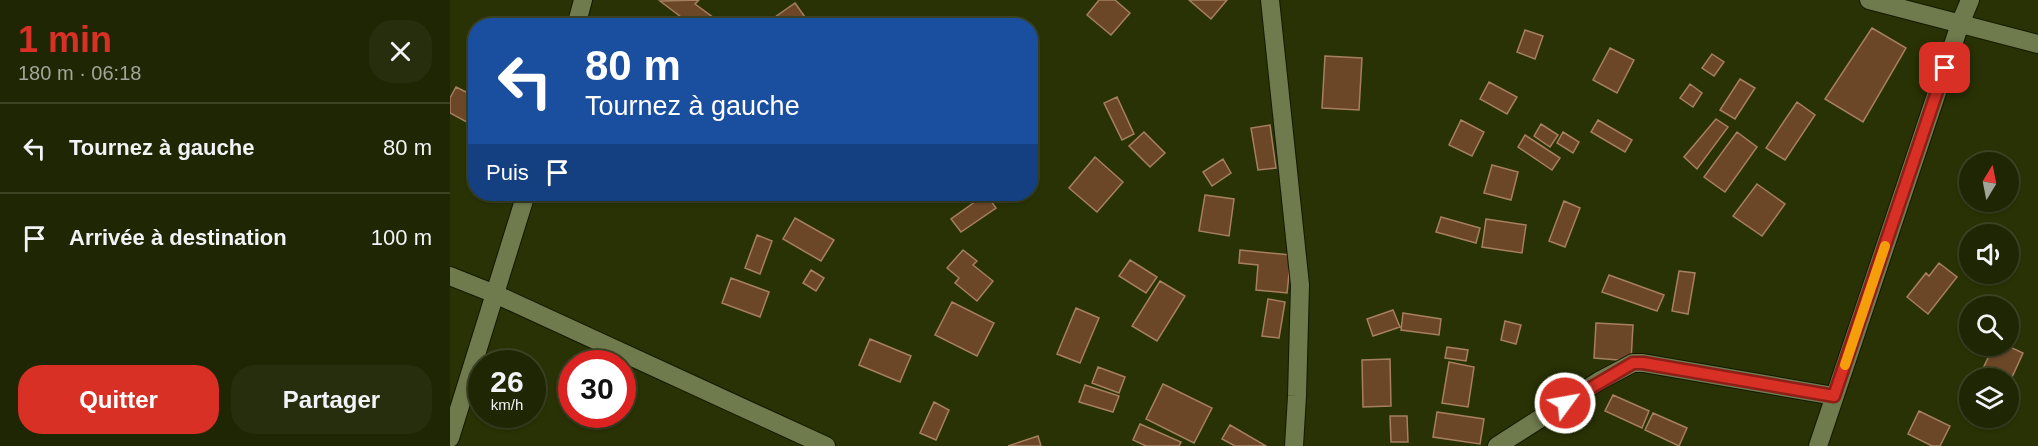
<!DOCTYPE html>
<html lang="fr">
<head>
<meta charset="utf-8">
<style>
	body { margin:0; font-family:Helvetica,sans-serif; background:#272e0d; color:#f1f3f6; height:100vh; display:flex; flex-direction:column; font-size:22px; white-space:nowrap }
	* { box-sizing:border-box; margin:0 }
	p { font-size:20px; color:#a1a59a }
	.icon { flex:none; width:33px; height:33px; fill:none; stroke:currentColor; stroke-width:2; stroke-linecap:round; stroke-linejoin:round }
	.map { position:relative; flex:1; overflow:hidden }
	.sheet { display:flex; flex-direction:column; background:#1f2603; width:450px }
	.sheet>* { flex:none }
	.guide { position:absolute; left:18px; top:18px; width:570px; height:183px; border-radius:24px; box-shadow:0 2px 4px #0004,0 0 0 2px #3c4325; background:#1a4fa0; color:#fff; overflow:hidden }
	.needle { width:39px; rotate:10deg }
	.fabs { position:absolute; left:1509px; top:152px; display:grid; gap:12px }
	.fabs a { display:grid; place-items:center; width:60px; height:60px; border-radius:50%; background:#1f2603; box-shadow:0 2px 4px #0004,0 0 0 2px #3c4325; font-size:30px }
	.speed { position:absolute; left:18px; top:350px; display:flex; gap:12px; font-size:30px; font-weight:700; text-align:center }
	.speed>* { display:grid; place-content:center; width:78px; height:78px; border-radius:50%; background:#1f2603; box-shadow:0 2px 4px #0004,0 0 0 2px #3c4325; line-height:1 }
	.speed small { font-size:15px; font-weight:400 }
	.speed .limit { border:9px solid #d22; background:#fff; color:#111 }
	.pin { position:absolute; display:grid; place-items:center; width:51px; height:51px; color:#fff; margin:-26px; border-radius:12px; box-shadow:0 3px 9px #0006 }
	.me { position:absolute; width:66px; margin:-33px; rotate:58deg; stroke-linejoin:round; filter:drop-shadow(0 0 4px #0008) }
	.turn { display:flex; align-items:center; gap:21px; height:126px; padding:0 18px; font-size:27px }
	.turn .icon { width:78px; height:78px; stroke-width:2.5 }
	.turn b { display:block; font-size:42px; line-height:51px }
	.then { display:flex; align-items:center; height:57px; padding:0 18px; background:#0003; gap:12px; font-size:22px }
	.round { display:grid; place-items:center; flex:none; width:63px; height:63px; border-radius:24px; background:#272e0d }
	.overview { display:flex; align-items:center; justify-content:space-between; height:102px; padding:0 18px }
	h1 { font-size:36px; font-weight:800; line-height:45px; color:#d93025 }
	.cta { display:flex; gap:12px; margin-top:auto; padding:12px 18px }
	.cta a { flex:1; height:69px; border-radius:24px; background:#d93025; color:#fff; font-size:24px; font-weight:800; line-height:69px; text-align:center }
	.cta a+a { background:#272e0d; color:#f1f3f6 }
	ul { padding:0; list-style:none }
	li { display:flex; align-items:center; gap:18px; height:90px; padding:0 18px; border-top:2px solid #3c4325 }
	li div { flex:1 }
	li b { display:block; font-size:22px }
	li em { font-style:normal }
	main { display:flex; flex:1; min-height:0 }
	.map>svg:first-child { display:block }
	.building { fill:#6b4728; stroke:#a67f5f; stroke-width:1.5 }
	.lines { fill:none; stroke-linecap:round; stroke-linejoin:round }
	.minor-casing { stroke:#131900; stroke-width:20 }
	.minor { stroke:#6f7a4d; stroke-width:18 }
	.route-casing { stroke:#8d1f18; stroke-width:15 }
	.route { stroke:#d93025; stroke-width:10 }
	.slow { stroke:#f59e0b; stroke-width:10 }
</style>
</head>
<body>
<main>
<section class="sheet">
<div class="overview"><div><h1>1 min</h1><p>180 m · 06:18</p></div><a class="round"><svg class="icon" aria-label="close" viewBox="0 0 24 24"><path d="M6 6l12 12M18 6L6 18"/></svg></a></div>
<ul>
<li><svg class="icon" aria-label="left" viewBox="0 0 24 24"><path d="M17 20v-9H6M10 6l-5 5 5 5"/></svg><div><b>Tournez à gauche</b></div><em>80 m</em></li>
<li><svg class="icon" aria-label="arrive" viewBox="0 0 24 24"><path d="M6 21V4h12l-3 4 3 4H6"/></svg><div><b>Arrivée à destination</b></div><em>100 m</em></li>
</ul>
<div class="cta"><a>Quitter</a><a>Partager</a></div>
</section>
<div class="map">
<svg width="1588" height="446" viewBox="0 0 1588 446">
	<rect width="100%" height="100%" fill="#293204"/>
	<path class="building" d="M249,0l-4,4 23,17 -4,5h-21l-33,-25z
		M649,0h16l15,13 -19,22 -24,-20z
		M739,0h38l-16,19z
		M345,3l10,14 -11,9h-27l-2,-2z
		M1422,28l34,20 -43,74 -38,-23z
		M1075,30l18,6 -8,23 -18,-7z
		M1160,48l24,12 -17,33 -24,-13z
		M1262,54l12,8 -10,14 -12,-8z
		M875,56l37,2 -3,52 -37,-2z
		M1290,79l15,9 -20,31 -15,-9z
		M1039,82l28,15 -10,17 -27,-15z
		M1240,84l12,9 -9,14 -13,-9z
		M6,87l20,10v30l-26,-14v-15z
		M667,97l17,37 -12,6 -18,-37z
		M1347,102l18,13 -30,45 -19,-12z
		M1266,119l12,8 -31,42 -13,-12z
		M1011,120l23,12 -12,24 -23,-11z
		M1148,120l34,20 -7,12 -34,-20z
		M1091,124l17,11 -8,12 -16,-11z
		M820,125l6,43 -18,2 -7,-42z
		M694,132l21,21 -15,14 -21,-21z
		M1113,132l16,10 -6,11 -16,-10z
		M1287,132l20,15 -32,45 -21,-15z
		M1075,135l35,23 -8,12 -34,-23z
		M645,157l28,25 -26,30 -28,-24z
		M773,159l8,14 -19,13 -9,-14z
		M1042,165l26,7 -7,28 -27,-7z
		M1307,184l28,20 -23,32 -29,-20z
		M536,194l10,14 -35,24 -10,-13z
		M755,195l29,4 -5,37 -30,-5z
		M1114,201l16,7 -15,39 -16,-6z
		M991,217l39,11 -4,15 -40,-11z
		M345,218l39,22 -13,21 -38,-22z
		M1036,219l40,6 -4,28 -40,-6z
		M307,235l15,6 -12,33 -15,-6z
		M513,250l14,11 -4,4 20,16 -16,20 -22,-18 4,-5 -12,-10z
		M790,250l51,5 -4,38 -31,-3 2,-25 -19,-2z
		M680,260l27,17 -11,16 -27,-17z
		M1489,263l18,14 -29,37 -21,-17 19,-24 3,3z
		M361,270l13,8 -8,13 -13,-8z
		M1229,271l16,2 -7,41 -16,-3z
		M1159,275l55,20 -7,16 -55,-19z
		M281,278l38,14 -9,25 -38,-14z
		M710,281l25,15 -28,45 -25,-15z
		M818,299l17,3 -6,36 -17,-2z
		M502,302l42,21 -17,33 -42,-21z
		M626,308l23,10 -19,45 -23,-9z
		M943,310l7,17 -27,9 -6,-17z
		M953,313l38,6 -2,16 -38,-5z
		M1055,321l16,4 -5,19 -15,-4z
		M1146,323l37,2 -2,36 -37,-3z
		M420,339l41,17 -11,26 -41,-17z
		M1544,345h12l17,8 -15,33v-8l-29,-1z
		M997,347l21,3 -2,11 -21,-3z
		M940,359l1,47 -28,1 -1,-47z
		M999,362l25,5 -6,40 -26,-4z
		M648,367l27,10 -6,16 -27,-10z
		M713,384l49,24 -18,35 -48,-24z
		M635,385l34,11 -6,16 -34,-10z
		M1163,395l36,16 -7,17 -37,-17z
		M484,402l15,8 -13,30 -16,-7z
		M1469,411l31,15 -10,20h-8l-24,-12z
		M987,412l47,7 -4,25 -47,-7z
		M1203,413l34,15 -8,18 -34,-16z
		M940,416h17l1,26h-17z
		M690,424l41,18 -2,4h-33l-13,-6z
		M780,425l36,21h-31l-13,-7z
		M588,436l3,10h-33z"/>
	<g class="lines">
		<g class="minor-casing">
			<path id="minor" d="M820,0l30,285 -3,111 -3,50
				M1419,0l169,44
				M126,26l7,-26
				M0,276l45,18 331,152
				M0,438l76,-244
				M1047,446l102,-65 34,-18h10l191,33
				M1368,446l142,-422 10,-24"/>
		</g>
		<use href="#minor" class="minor"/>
	</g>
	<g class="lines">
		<g class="route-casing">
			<path id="route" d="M1115,403l68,-40h10l191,33 111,-328"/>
		</g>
		<use href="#route" class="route"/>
		<path class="slow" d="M1395,365l40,-119"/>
	</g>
</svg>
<div class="fabs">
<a><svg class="needle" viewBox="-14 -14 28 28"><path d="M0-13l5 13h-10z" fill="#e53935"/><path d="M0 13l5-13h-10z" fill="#a1a59a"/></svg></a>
<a><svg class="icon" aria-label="sound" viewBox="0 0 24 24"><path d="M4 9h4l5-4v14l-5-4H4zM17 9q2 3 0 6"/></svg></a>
<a><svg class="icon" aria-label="search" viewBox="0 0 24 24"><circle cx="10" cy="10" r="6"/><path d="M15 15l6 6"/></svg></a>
<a><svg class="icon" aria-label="layers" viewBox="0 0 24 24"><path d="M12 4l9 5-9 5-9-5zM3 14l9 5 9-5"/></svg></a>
</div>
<div class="speed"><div>26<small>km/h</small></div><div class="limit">30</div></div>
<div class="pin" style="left:1495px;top:68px;background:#d93025"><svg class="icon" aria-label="arrive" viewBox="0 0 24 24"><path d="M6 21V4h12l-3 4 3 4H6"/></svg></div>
<svg class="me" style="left:1115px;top:403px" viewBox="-20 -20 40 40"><circle r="17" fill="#d93025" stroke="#fff" stroke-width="3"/><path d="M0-11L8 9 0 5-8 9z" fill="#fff"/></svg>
<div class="guide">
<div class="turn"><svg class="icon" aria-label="left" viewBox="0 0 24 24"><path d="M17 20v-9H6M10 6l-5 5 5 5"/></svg><div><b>80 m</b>Tournez à gauche</div></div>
<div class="then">Puis<svg class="icon" aria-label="arrive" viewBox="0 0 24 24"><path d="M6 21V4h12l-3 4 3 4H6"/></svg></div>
</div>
</div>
</main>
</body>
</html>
